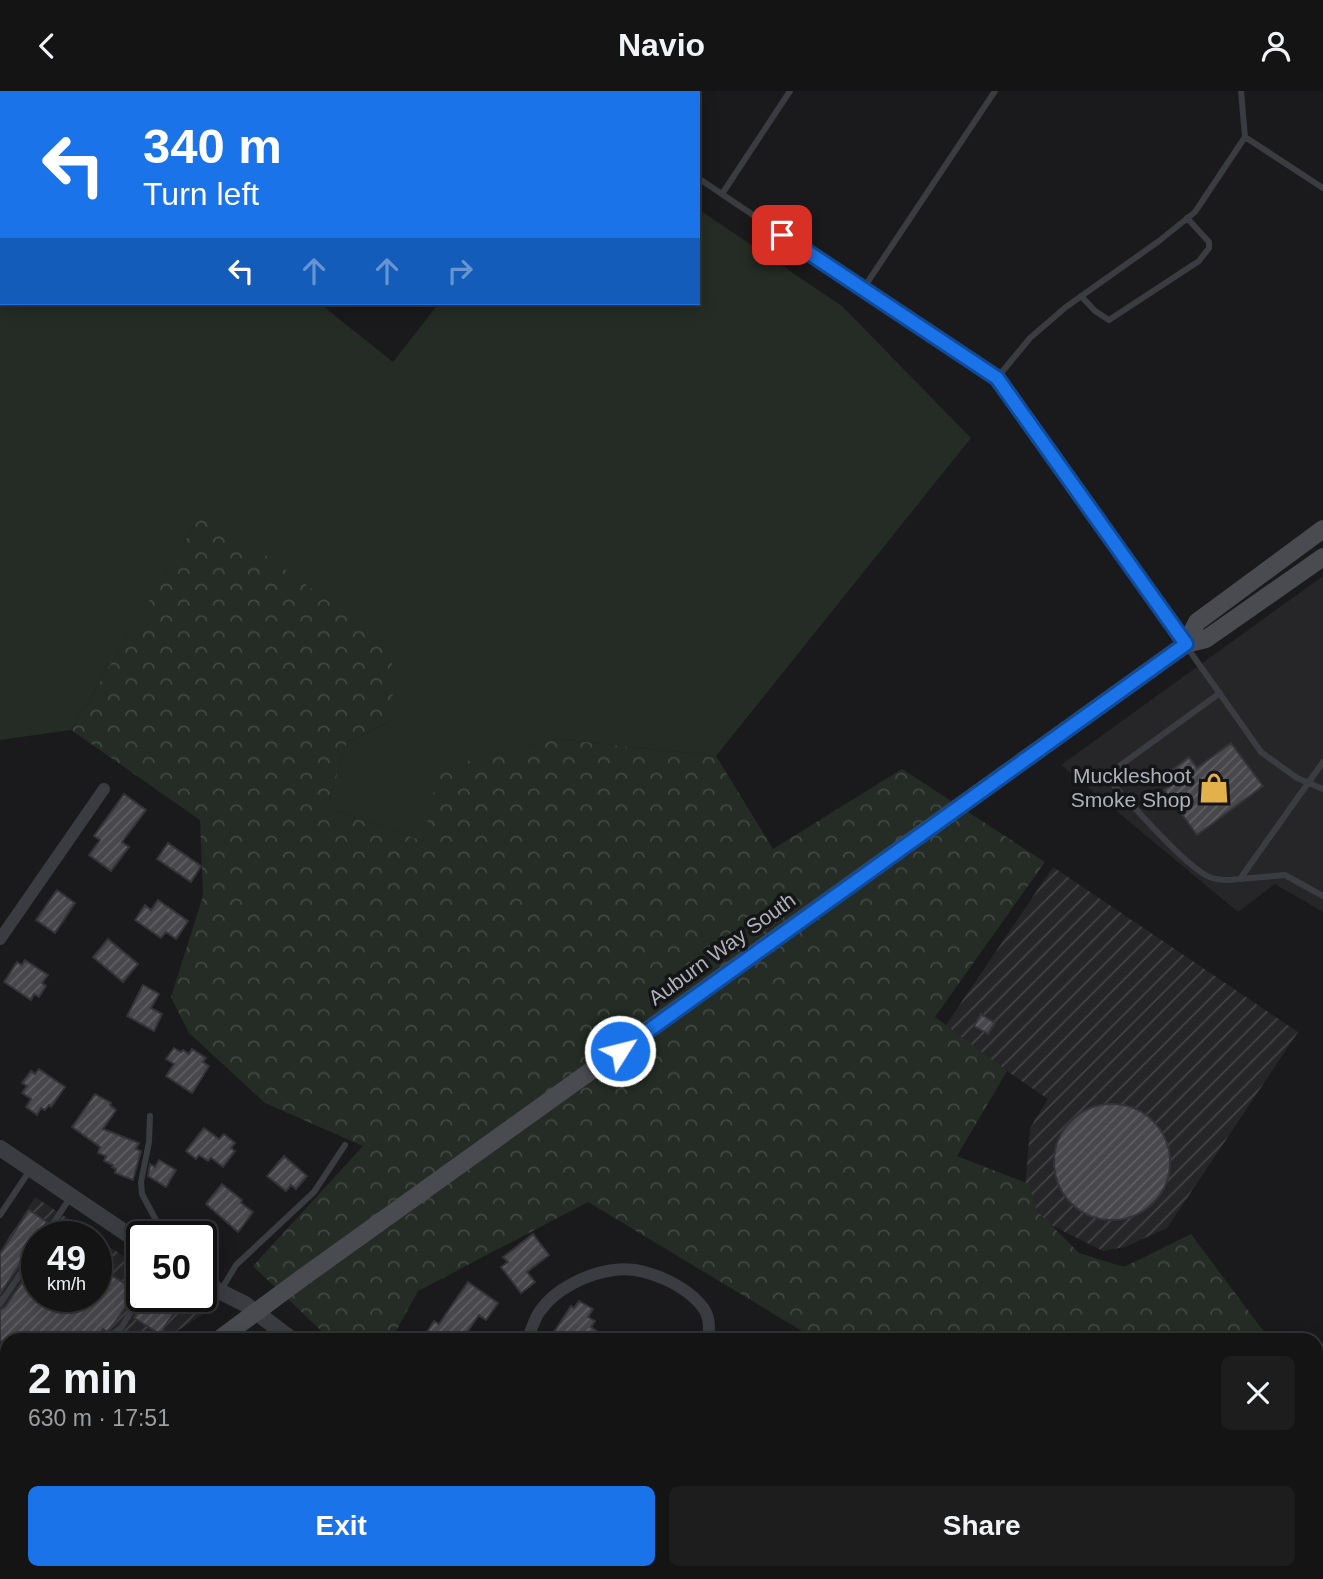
<!DOCTYPE html>
<html lang="en">
<head>
<meta charset="utf-8">
<style>
	body { margin:0; font-family:Arial,sans-serif; background:#1d1d1e; color:#f1f3f6; height:100vh; display:flex; flex-direction:column; font-size:26px; white-space:nowrap }
	* { box-sizing:border-box; margin:0 }
	p { font-size:23px; color:#9d9ea0 }
	.icon { flex:none; width:38px; height:38px; fill:none; stroke:currentColor; stroke-width:2; stroke-linecap:round; stroke-linejoin:round }
	.map { position:relative; flex:1; overflow:hidden }
	.panel { position:absolute; left:0px; top:1242px; width:1323px; height:247px; display:flex; flex-direction:column; background:#141415; border-radius:21px 21px 0 0; box-shadow:0 4px 18px #0003,0 0 0 2px #333334 }
	.panel>* { flex:none }
	.hud { position:absolute; left:0px; top:0px; width:700px; height:214px; box-shadow:0 4px 18px #0003,0 0 0 2px #333334; background:#1a73e8; color:#fff; overflow:hidden }
	.speed { position:absolute; left:21px; top:1130px; display:flex; gap:14px; font-size:35px; font-weight:700; text-align:center }
	.speed>* { display:grid; place-content:center; width:91px; height:91px; border-radius:50%; background:#141415; box-shadow:0 4px 18px #0003,0 0 0 2px #333334; line-height:1 }
	.speed small { font-size:18px; font-weight:400 }
	.speed .limit { border:4px solid #111; border-radius:10px; background:#fff; color:#111 }
	.pin { position:absolute; display:grid; place-items:center; width:60px; height:60px; color:#fff; margin:-30px; border-radius:14px; box-shadow:0 4px 10px #0006 }
	.me { position:absolute; width:77px; margin:-38px; rotate:54deg; stroke-linejoin:round; filter:drop-shadow(0 0 5px #0008) }
	.turn { display:flex; align-items:center; gap:24px; height:147px; padding:0 28px; font-size:32px }
	.turn .icon { width:91px; height:91px; stroke-width:2.5 }
	.turn b { display:block; font-size:49px; line-height:60px }
	.lanes { display:flex; align-items:center; height:66px; padding:0 28px; background:#0003; justify-content:center; gap:35px; direction:ltr }
	.lanes .off { opacity:.35 }
	.round { display:grid; place-items:center; flex:none; width:74px; height:74px; border-radius:10px; background:#1d1d1e }
	.overview { display:flex; align-items:center; justify-content:space-between; height:119px; padding:0 28px }
	h1 { font-size:42px; font-weight:800; line-height:52px }
	.cta { display:flex; gap:14px; margin-top:auto; padding:14px 28px }
	.cta a { flex:1; height:80px; border-radius:10px; background:#1a73e8; color:#fff; font-size:28px; font-weight:800; line-height:80px; text-align:center }
	.cta a+a { background:#1d1d1e; color:#f1f3f6 }
	header { display:flex; justify-content:space-between; align-items:center; height:91px; padding:0 28px; background:#141415; font-size:32px; font-weight:800 }
	.map>svg:first-child { display:block }
	.built { fill:#262629 }
	.industrial { fill:url(#industrial-furrows) }
	.green { fill:#242c25 }
	.forest { fill:url(#forest-crowns) }
	.building { fill:url(#building-hatch); stroke:#343438; stroke-width:2 }
	.lines { fill:none; stroke-linecap:round; stroke-linejoin:round }
	.service { stroke:#3b3c41; stroke-width:6 }
	.minor { stroke:#3b3c41; stroke-width:12 }
	.tertiary { stroke:#3b3c41; stroke-width:16 }
	.secondary { stroke:#494b50; stroke-width:18 }
	.secondary-bridge { stroke:#494b50; stroke-width:18 }
	.route-casing { stroke:#114b97; stroke-width:18 }
	.route { stroke:#1a73e8; stroke-width:12 }
	.labels { text-anchor:middle; stroke-width:7; stroke-linejoin:round; paint-order:stroke }
	.poi-label { font-size:21px; fill:#aeb1ba; stroke:#151517; text-anchor:end }
	.street-label { font-size:21px; fill:#aeb1ba; stroke:#151517 }
</style>
</head>
<body>
<header><svg class="icon" aria-label="back" viewBox="0 0 24 24"><path d="M15 5l-7 7 7 7"/></svg>Navio<svg class="icon" aria-label="person" viewBox="0 0 24 24"><circle cx="12" cy="8" r="4"/><path d="M4 21q1-7 8-7t8 7"/></svg></header>
<div class="map">
<svg width="1323" height="1488" viewBox="0 0 1323 1488">
	<defs>
		<pattern id="industrial-furrows" width="10" height="10" patternUnits="userSpaceOnUse" patternTransform="scale(1.75)"><rect width="10" height="10" fill="#262629"/><path d="M-1 1l2-2M0 10L10 0M9 11l2-2" fill="none" stroke="#434346"/></pattern>
		<pattern id="forest-crowns" width="20" height="18" patternUnits="userSpaceOnUse" patternTransform="scale(1.75)"><rect width="20" height="18" fill="#242c25"/><path d="M2 6a3 3 0 1 1 6 0M12 15a3 3 0 1 1 6 0" fill="none" stroke="#414843"/></pattern>
		<pattern id="building-hatch" width="6" height="6" patternUnits="userSpaceOnUse" patternTransform="scale(1.75)"><rect width="6" height="6" fill="#47474c"/><path d="M-1 1l2-2M0 6l6-6M5 7l2-2" fill="none" stroke="#5f5f64"/></pattern>
	</defs>
	<rect width="100%" height="100%" fill="#1a1a1c"/>
	<path class="built" d="M1323,485v336l-48,-28 -37,28 -177,-147z
		M7,1475v7h100l1,6h-108v-10z
		M317,1482h222l-4,6h-217z"/>
	<path class="industrial" d="M1053,776l245,165 -131,196 -42,19 -22,4 -80,-40 7,-83 18,-29 -104,-71z
		M35,1106l61,40h-59v60h59v-59l46,30v29h44l22,14 -45,29 -156,1v96l-7,4v-190z"/>
	<path class="green" d="M0,0h273l-271,2v210h317l74,59 46,-59h259v-94l144,97 129,132 -255,318 -159,-17 -117,29 -17,73 -96,-33 20,-66 46,-22 -189,-210 -133,220 -71,10z
		M381,0h182l-1,2z"/>
	<path class="forest" d="M204,419l188,138 1,72 -46,22 -20,66 96,33 16,-73 118,-29 159,17 57,93 129,-80 143,93 -110,155 72,54 -50,85 72,28 8,27 42,42 45,14 67,-33 79,106 -375,1v-3l-93,-7 -214,-129 -170,89 -27,49h-60l-78,-74 110,-120 -98,-43 -76,-70 -18,-36 32,-101 -3,-76 -129,-90z"/>
	<path class="building" d="M1231,652l32,43 -66,49 -33,-45 16,-11 -7,-10 16,-12 8,11z
		M124,703l22,16 -24,32 7,5 -18,24 -22,-16 11,-15 -6,-4z
		M168,752l33,23 -10,16 -34,-23z
		M57,799l18,13 -20,30 -19,-13z
		M158,809l30,21 -12,18 -10,-7 -5,6 -26,-18 10,-15 6,5z
		M108,848l30,25 -15,18 -30,-25z
		M25,869l23,15 -6,8 4,3 -7,11 -5,-3 -3,6 -27,-18 13,-20 5,3z
		M143,894l16,9 -8,14 11,6 -8,17 -27,-15z
		M981,923l14,9 -7,11 -14,-8z
		M174,957l7,4 2,-2 6,4 3,-5 14,9 -3,4 6,4 -17,27 -26,-17 8,-12 -8,-5z
		M39,978l26,18 -14,20 -2,-2 -4,5 -4,-2 -4,7 -11,-8 5,-8 -9,-6 5,-7 -5,-3 9,-12 4,3z
		M95,1003l16,9 -1,2 6,5 -13,19 36,14 -3,6 5,2 -8,29 -18,-7 1,-4 -4,-2 1,-2 -9,-4 2,-5 -8,-3 2,-6 -28,-20z
		M1054 1071a58 58 0 1 1 116 0a58 58 0 1 1-116 0Z
		M204,1037l15,11 5,-5 11,9 -4,5 4,3 -12,16 -12,-9 -3,3 -9,-6 -3,4 -10,-8z
		M284,1065l23,20 -11,13 -5,-4 -5,6 -19,-15z
		M159,1069l17,10 -10,17 -18,-11 2,-12 5,3z
		M222,1093l20,16 -1,3 12,9 -15,20 -32,-28z
		M29,1119l18,12 -10,15v6l-5,3 -32,48v-40z
		M533,1143l16,21 -22,17 8,10 -14,11 -20,-26 7,-5 -5,-5z
		M37,1169v37h59v-16l7,-11 34,21 -27,38 -3,3 -4,-3 -7,12h-5l-12,-8 -5,8h-74v-31l5,-3z
		M468,1191l30,21 -12,17 -7,-5 -18,26h-40l13,-20 5,3z
		M147,1206h30l5,3 -22,34 -26,-16z
		M579,1210l14,8 -5,8 7,4 -4,6 6,4 -6,10h-23l-14,-9 17,-26 3,2z"/>
	<g class="lines">
		<path class="service" d="M1241,0l4,46 78,51
			M622,2l1,-2
			M1245,46l-50,75 -36,29 -93,66 -36,31 -33,40 264,374 36,26 26,11
			M698,87l165,111 132,-198
			M722,103l68,-103
			M863,198l134,89
			M1081,205l14,15 14,9 90,-59 10,-13v-6l-22,-24
			M1220,602l-102,74 -5,11 2,9c21,21 73,83 97,91 10,3 18,2 28,1l83,-117
			M1240,788l45,-4 38,21
			M0,1124l30,-45
			M44,1146l26,-39
			M149,1146l8,-15 -15,-28 -1,-12 8,-40 1,-26
			M221,1199l15,-25 78,-73 31,-47
			M0,1213l37,-55
			M104,1250l17,-13 21,-34
			M0,1318l7,-4
			M1316,1411l7,2
			M2,1464l6,24
			M173,1482v3l28,-3
			M289,1482l2,6
			M428,1482l4,6
			M808,1482l9,6
			M995,1482l9,6
			M151,1488l22,-3
			M522,1488l3,-6
			M959,1488l4,-6
			M1123,1488l4,-6
			M1243,1488l4,-6"/>
		<path class="minor" d="M0,848l104,-150
			M527,1250c4,-10 7,-22 13,-30 15,-22 48,-38 74,-41 29,-5 73,15 90,39 6,9 6,22 3,32"/>
		<path class="tertiary" d="M0,1057l142,96
			M201,1191l44,22 49,37
			M1316,1300l7,1
			M0,1463l7,-4
			M668,1482l9,6
			M553,1488l4,-6"/>
		<path class="secondary" d="M1186,553l11,-22 126,-93
			M302,1187l884,-634 20,-5 117,-82
			M0,1390l7,-3"/>
		<path class="secondary-bridge" d="M221,1247l81,-60"/>
	</g>
	<g class="lines">
		<g class="route-casing">
			<path id="route" d="M620,960l566,-407 -189,-266 -215,-143"/>
		</g>
		<use href="#route" class="route"/>
	</g>
	<defs>
		<g id="shop-bare" transform="scale(2.415)"><path d="M-5-2.5h2.3a2.7 3.5 0 0 1 5.4 0H5L5.5 6h-11ZM-1.5-2.5h3a1.5 2.3 0 0 0-3 0Z" fill="#e3b14b" stroke="#151517" stroke-width="2.5" paint-order="stroke"/></g>
	</defs>
	<g fill-rule="evenodd">
		<use href="#shop-bare" x="1214" y="697"/>
	</g>
	<g class="labels">
		<g class="poi-label">
			<text x="1191" y="692">Muckleshoot<tspan x="1191" dy="24">Smoke Shop</tspan></text>
		</g>
		<g class="street-label">
			<text transform="translate(722 858) rotate(-36)" y="7">Auburn Way South</text>
		</g>
	</g>
</svg>
<div class="speed"><div>49<small>km/h</small></div><div class="limit">50</div></div>
<div class="pin" style="left:782px;top:144px;background:#d93025"><svg class="icon" aria-label="arrive" viewBox="0 0 24 24"><path d="M6 21V4h12l-3 4 3 4H6"/></svg></div>
<svg class="me" style="left:620px;top:960px" viewBox="-20 -20 40 40"><circle r="17" fill="#1a73e8" stroke="#fff" stroke-width="3"/><path d="M0-11L8 9 0 5-8 9z" fill="#fff"/></svg>
<div class="hud">
<div class="turn"><svg class="icon" aria-label="left" viewBox="0 0 24 24"><path d="M17 20v-9H6M10 6l-5 5 5 5"/></svg><div><b>340 m</b>Turn left</div></div>
<div class="lanes"><svg class="icon" aria-label="left" viewBox="0 0 24 24"><path d="M17 20v-9H6M10 6l-5 5 5 5"/></svg><svg class="icon off" aria-label="ahead" viewBox="0 0 24 24"><path d="M12 20V5M6 11l6-6 6 6"/></svg><svg class="icon off" aria-label="ahead" viewBox="0 0 24 24"><path d="M12 20V5M6 11l6-6 6 6"/></svg><svg class="icon off" aria-label="right" viewBox="0 0 24 24"><path d="M7 20v-9h11M14 6l5 5-5 5"/></svg></div>
</div>
<section class="panel">
<div class="overview"><div><h1>2 min</h1><p>630 m · 17:51</p></div><a class="round"><svg class="icon" aria-label="close" viewBox="0 0 24 24"><path d="M6 6l12 12M18 6L6 18"/></svg></a></div>
<div class="cta"><a>Exit</a><a>Share</a></div>
</section>
</div>
</body>
</html>
